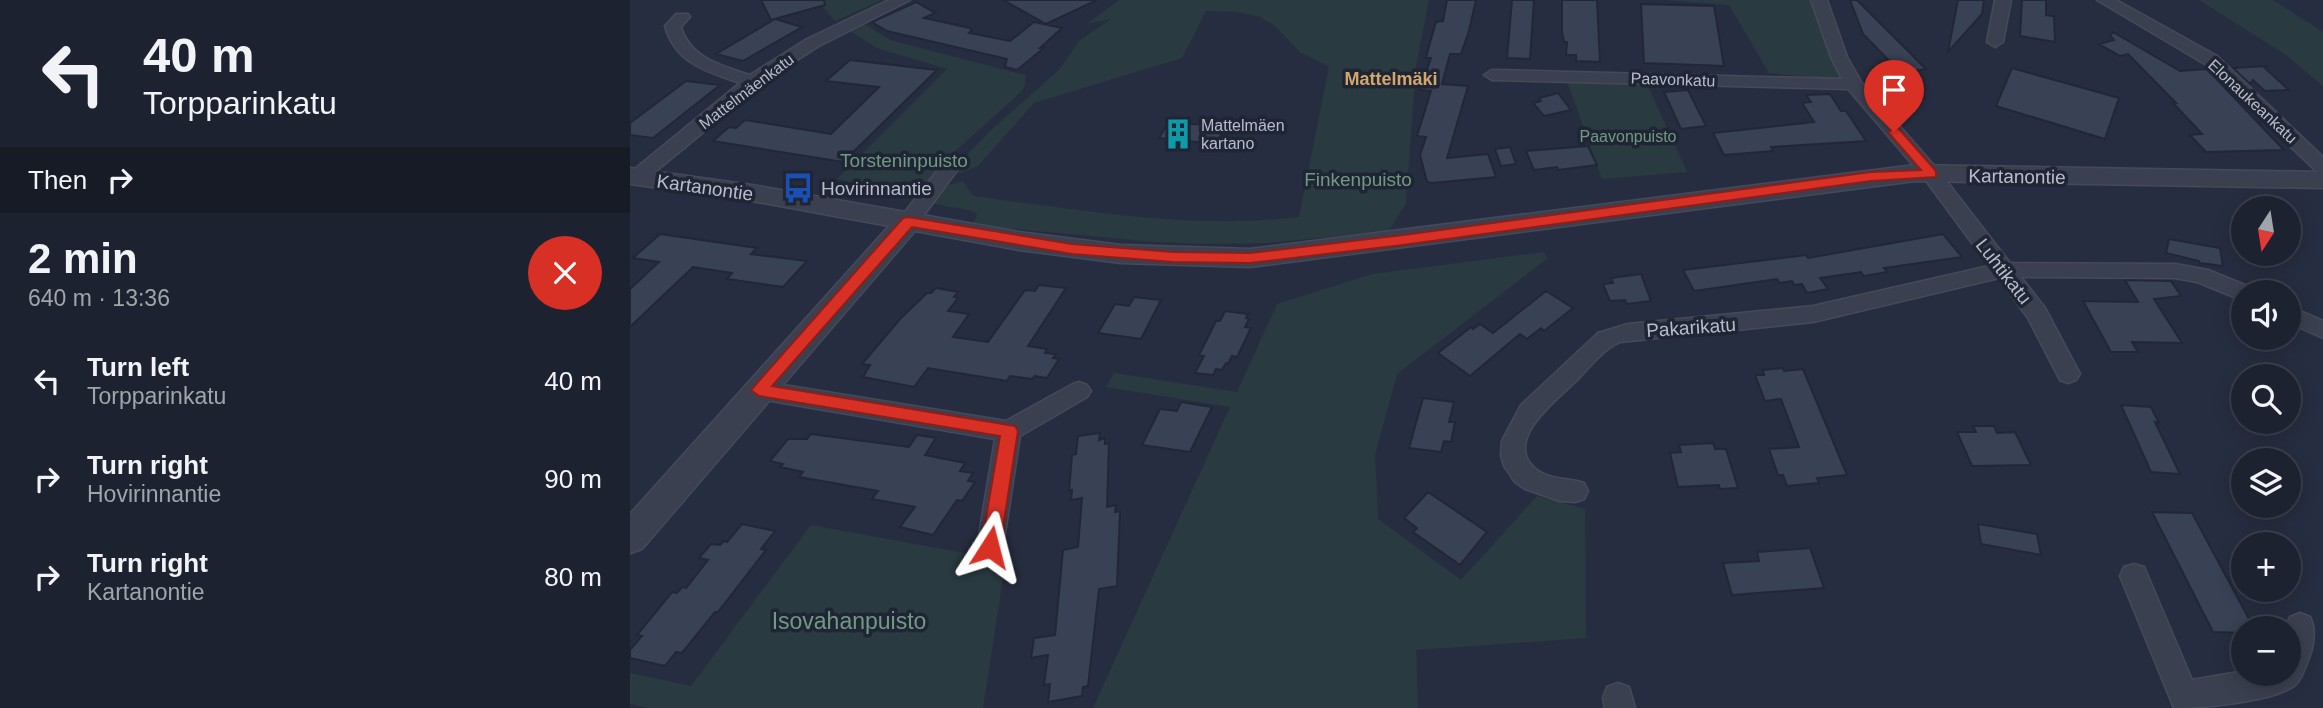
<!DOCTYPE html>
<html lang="en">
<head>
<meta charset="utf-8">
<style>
	body { margin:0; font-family:Arial,sans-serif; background:#252a38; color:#f1f3f6; height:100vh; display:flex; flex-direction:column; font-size:26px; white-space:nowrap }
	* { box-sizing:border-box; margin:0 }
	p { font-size:23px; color:#a0a4ab }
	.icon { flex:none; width:38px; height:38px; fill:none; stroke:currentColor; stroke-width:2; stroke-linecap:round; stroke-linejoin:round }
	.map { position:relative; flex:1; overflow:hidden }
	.details { display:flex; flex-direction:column; background:#1d2230; width:630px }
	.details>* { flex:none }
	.top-card { background:#1d2230; color:#f1f3f6; overflow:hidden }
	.needle { width:46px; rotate:192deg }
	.buttons { position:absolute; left:1601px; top:196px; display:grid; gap:14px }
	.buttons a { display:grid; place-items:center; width:70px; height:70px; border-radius:50%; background:#1d2230; box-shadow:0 4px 18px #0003,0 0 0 2px #3b3f4c; font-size:35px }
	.pin { position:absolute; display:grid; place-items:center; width:60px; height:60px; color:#fff; margin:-72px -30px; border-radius:50% 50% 50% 0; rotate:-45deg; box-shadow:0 0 7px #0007 }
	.pin .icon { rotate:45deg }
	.me { position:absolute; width:77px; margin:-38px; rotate:9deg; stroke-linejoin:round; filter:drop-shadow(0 0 5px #0008) }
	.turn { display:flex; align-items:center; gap:24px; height:147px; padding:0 28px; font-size:32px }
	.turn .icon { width:91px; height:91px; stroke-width:2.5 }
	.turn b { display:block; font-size:49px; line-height:60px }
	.then { display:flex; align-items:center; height:66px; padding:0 28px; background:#0003; gap:14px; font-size:26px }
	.round { display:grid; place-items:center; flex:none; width:74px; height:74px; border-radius:37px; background:#252a38 }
	.overview { display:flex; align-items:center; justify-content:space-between; height:119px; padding:0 28px }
	h1 { font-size:42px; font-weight:600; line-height:52px }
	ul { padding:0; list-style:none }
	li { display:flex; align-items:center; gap:21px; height:98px; padding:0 28px }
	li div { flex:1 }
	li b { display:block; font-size:26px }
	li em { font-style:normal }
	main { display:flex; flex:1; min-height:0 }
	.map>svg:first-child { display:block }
	.green { fill:#293a41 }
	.building { fill:#394155; stroke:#222737; stroke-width:2 }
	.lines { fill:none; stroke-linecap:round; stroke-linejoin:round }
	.minor-casing { stroke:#454959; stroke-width:3 }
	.tertiary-casing { stroke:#454959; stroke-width:3 }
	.minor { fill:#3b4050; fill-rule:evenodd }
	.tertiary { fill:#3b4050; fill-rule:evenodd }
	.route { fill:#d93025; stroke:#8d1f18; stroke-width:2 }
	.labels { text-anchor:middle; stroke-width:7; stroke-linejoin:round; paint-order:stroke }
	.far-street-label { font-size:16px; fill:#b8bcca; stroke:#202535 }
	.far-poi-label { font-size:16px; fill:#b8bcca; stroke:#202535; text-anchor:start }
	.far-park-label { font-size:16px; fill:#709a80; stroke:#202535 }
	.far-neighbourhood-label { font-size:18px; font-weight:bold; fill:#d0a86c; stroke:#202535 }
	.park-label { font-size:19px; fill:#709a80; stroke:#202535 }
	.street-label { font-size:19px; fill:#b8bcca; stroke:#202535 }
	.poi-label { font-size:19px; fill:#b8bcca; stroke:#202535; text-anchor:start }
	.near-park-label { font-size:23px; fill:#709a80; stroke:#202535 }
</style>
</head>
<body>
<main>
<section class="details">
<div class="top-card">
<div class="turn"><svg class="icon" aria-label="left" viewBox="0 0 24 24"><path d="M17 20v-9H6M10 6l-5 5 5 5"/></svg><div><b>40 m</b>Torpparinkatu</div></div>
<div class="then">Then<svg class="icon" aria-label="right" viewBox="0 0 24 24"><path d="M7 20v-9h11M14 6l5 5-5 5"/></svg></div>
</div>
<div class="overview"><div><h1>2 min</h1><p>640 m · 13:36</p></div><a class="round" style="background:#d93025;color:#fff"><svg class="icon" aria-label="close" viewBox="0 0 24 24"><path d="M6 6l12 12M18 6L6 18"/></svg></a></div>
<ul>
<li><svg class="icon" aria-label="left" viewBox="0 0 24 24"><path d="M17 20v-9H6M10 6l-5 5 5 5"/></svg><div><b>Turn left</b><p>Torpparinkatu</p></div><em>40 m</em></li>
<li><svg class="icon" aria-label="right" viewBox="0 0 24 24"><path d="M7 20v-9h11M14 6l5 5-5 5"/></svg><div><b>Turn right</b><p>Hovirinnantie</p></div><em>90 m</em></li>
<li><svg class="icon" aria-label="right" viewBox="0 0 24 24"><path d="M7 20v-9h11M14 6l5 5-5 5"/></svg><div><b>Turn right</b><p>Kartanontie</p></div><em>80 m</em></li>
</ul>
</section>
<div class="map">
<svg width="1693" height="708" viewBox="0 0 1693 708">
	<rect width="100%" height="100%" fill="#272d40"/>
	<path class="green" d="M187,0h65l-47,21z
		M489,0h310l-13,66 -10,137 -19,31v-3l-117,12 -63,1 -54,-2 -180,-17 4,-11 -4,-3 -43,-8 19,-18 14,-4 10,15c109,14 217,34 326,21l30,-150 -29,-15 -25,-26 -15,-9 -23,-5 -31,-1 -24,47 -148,45 -56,63 -20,8 9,-19 24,-25 68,-60 21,-30 31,-21 -24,5z
		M1036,0h145l29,80 -71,-7 -40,-68z
		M1569,0h74l50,32v54l-37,-31z
		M233,23l27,17 135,35v11l-4,6 -69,62 -37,45 -78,-20 110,-110 -70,-21 -29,-18z
		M937,81l80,3 40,88 -85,7z
		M913,252l5,6 -151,116 -22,81 3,64 83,61 76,-84 48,13 1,129 -170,12 2,58h-325l137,-301 -124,-20 8,-14 123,19 40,-88 95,-30z
		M181,525l159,29 37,-2 -24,156h-335l-18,-4v-31l61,13z"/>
	<path class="building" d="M131,0h63l1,5 -54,15z
		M373,0h94l-51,24z
		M817,0h29l-7,31 -8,23h-11l-8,30 26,2 -21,72 41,-4 8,23 -64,6 -5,-1 -7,-27 6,-18 -9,-1 14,-45 -11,-1 11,-32h-5l5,-19 5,-17 7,-1z
		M882,0h22l-4,59 -23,-1z
		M932,0h35l3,62 -24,-1v-6h-10l1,-13h-3l-2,-10z
		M1220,0h7l69,69 -25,4 -38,-39z
		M1328,0h26l-2,14 -34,38z
		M1392,0h24v15l8,1 1,26 -35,-6z
		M286,2l19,11 -11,5 46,10 2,2 -3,3 41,8 24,-19 28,6 -22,20h4l-27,22 -12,-3 2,-8 -120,-28 -15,-9z
		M1011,4l73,2 10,60 -80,-3z
		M145,19l27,8 -59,34 -27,-7z
		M1483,32l67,39 27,-2 77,81 -78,2 -16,-17 12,-1 -29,-31h3l-48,-49 -8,2 -21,-12 15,-4 -4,-5z
		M220,60l87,10 -94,92 -130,-21 16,-14 7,1 9,-8 86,14 48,-47 -53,-6z
		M1638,66l-3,2 24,22 -24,1 -12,-11 -3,4 -17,-16z
		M1382,68l107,30 -14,41 -109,-33z
		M56,81l34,4 -67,53 -23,-3v-12z
		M1058,90l18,36 -25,3 -17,-37z
		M928,93l13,17 -27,6 -11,-13 8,-2 -2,-3z
		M1200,94l11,17h5l20,30 -95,6 2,4 -49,4 -11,-22 101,-11 -12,-19 9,-1 -5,-7z
		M539,121l23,3 34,2 -10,18 -57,-6z
		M958,146l9,19 -39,5 -1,-3 -23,3 -8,-19z
		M880,147l6,17 -15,2 -6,-17z
		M30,234l97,14 -6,6 56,7 -24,26 -56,-8 5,-6 -39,-6 -63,60v-38l29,-27 -26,-4z
		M1313,234l19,23 -78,11 3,4 -23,4 -3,-4 -41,6 8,11 -21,4 -5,-9 -8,1 -2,-4 -13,2 -2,-4 -83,12 -11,-21 123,-15 2,3z
		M1539,239l51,9 3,18 -24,-3v-2l-33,-8z
		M1011,274l10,27 -24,3 -2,-4 -15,1 -7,-17 10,-1 -2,-5z
		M1495,280l46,1 10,15 -27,3 28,44 -50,-1 6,10h-27l-28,-51 55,1z
		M409,285l27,3 -38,58 19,3 -2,4 11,1 -3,4 6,1 -12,19 -12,-2 -3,3 -22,-3 -3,5 -79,-13 -14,19 -51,-10 7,-12 -8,-1 38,-45 27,-26h4l5,-5 22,4 -4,5 4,1 -10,13 21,3 -16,23 35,5 37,-52 10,1z
		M916,291l27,17 -29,23 -3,-3 -14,11 -7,-5 -50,42 -32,-23 33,-26 2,2 7,-5 13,9z
		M504,297l27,3 -20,39 -43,-6 17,-29 14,2z
		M595,311l23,3 -2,4 3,1 -4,8 6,1 -14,29 -5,-1 -4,8 -2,-1 -4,7 -6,-1 -3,6 -18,-2 9,-17 -5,-1 17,-34h4z
		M1153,368l1,3 19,-2 44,106 -30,3 2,5 -32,3 -4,-11h-5l-9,-26 30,-2 -18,-48 -16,2 -10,-26h9l-1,-5z
		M793,398l31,4 -5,20h6l-4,20 -7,-1 -3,11 -32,-4z
		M551,402l31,5 -22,45 -48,-7 18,-36 17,2z
		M1491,405l30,2 8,16 -4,-1 25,52 -29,-2z
		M1343,426h21l3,7 18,-1 16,33 -59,1 -15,-34h19z
		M470,433l-1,7 6,-2v6l4,-1 -2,64 9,-2 -1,7 5,-1 -3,75 -18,3 -11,97 -5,1 -1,9 -34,6 2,-18 -6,1 4,-30 -17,3 3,-20 21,-3 8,-85 15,-3 4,-49 -11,2 1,-10 -3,1 3,-36 4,-1 2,-18z
		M181,434l98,13 8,-12 19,3 -11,17 40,8 -5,8 13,2 -5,8 7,1 -13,19 -5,-1 -24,35 -33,-8 15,-20 -43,-8 6,-8 -79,-14 4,-5 -23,-5 3,-3 -13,-3 18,-22h19z
		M1083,443l2,6h11l12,39 -18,1 -1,-4 -41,2 -8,-34 11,-1 -2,-7z
		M798,492l59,40 -27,33 -47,-33 4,-4 -13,-10z
		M1522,512l40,1 62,115h-10v5l-31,-1z
		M112,524l33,7 -14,18 5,1 -48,62h-3l-33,41 -6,-1 -11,14 -35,-8v-8l12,-14 -5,-1 35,-43 5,1 5,-6 4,1 22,-28 -9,-2 12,-14 9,1 4,-4 3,1z
		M1348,524l59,10 4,21 -60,-11z
		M1180,548l14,40 -92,7 -9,-32 36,-2 -2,-9z"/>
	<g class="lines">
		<g class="minor-casing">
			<path id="minor" d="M259,0h21l-91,46 -50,32 -125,103h-14v-8l110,-90c-33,-11 -65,-20 -75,-57l11,-12h12l2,3 -9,10c9,31 41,39 69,48l57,-36z
				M1181,0h16l20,57 14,25 77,88 72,93 165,1 33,6 44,18 2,4h-10v9l-47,-19 -22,-4 -154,-1 24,31 35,66 -4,6 -8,3 -8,-3 -32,-62 -29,-40 -186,44 -193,20c-19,9 -30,25 -44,39 -17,17 -67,54 -46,82 13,18 36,14 54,20l4,8 -4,8 -9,3 -15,-1 -35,-12 -10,-7 -11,-16 -3,-11 1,-14 19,-36 77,-72 30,-9 185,-18 176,-40 -65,-88 -76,-89 -356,-9 -8,-5 8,-5 350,9 -11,-22z
				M1365,0h16l-8,42 -8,5 -8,-5z
				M1467,0h19l101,56 106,101v16l-7,-2 -111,-107z
				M325,155l9,6 -49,66h-14l-3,-5 3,-5 47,-60z
				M1659,306l34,15v17l-34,-15z
				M129,381l247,40 65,-36 8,-3 8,3 4,6 -4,6 -67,39 -17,111 -4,8 -9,4 -9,-4 -4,-8 18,-108 -236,-40 -8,-3 -4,-6 4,-6z
				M1504,564l10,3 48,113 52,-9v3h45v-46l-3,-2 4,-9 10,-4 10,4c6,12 4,28 -1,41 -4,9 -7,22 -15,28 -23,16 -93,22 -120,22l-54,-132 4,-9z
				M988,683l11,4 6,21h-30l-2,-10 4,-11z"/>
		</g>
		<g class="tertiary-casing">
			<path id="tertiary" d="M1285,165l408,7v16l-408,-7 -665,86 -129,-4 -102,-13 -104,-19 -273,318 -12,4v-39l259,-288 -137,-25 -122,-17v-16l122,17 267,47 102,13 129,4z"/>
		</g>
		<use href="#minor" class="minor"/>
		<use href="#tertiary" class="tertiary"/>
	</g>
	<path class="route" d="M1264,128l5,1 37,42v6l-65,4 -468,64 -153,18 -77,-1 -101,-8 -160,-27 -140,159 243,40 3,5 -18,116 -3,6 -7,3 -6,-3 -3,-6 19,-111 -241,-40 -8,-6 152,-172 5,-1 164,27 101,8 77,1 153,-18 468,-63 50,-2 -33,-38z"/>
	<defs>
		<g id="building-bare" transform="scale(2.415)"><path d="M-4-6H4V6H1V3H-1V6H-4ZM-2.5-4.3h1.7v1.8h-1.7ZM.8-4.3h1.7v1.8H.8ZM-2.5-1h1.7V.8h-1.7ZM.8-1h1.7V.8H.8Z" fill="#0f9aa8" stroke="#202535" stroke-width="2.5" paint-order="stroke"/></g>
		<g id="bus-bare" transform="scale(2.415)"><path d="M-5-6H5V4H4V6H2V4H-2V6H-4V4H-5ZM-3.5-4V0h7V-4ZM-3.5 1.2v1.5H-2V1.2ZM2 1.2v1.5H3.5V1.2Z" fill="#1a4fb4" stroke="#202535" stroke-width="2.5" paint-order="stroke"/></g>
	</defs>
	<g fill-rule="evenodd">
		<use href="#building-bare" x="548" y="134"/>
		<use href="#bus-bare" x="168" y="188"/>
	</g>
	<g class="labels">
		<g class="far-street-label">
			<text transform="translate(1043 79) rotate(2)" y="6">Paavonkatu</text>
			<text transform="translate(116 91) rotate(-37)" y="6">Mattelmäenkatu</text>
			<text transform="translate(1623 101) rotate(43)" y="6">Elonaukeankatu</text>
		</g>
		<g class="far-poi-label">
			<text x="571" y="131">Mattelmäen<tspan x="571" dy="18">kartano</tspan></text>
		</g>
		<g class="far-park-label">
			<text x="998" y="142">Paavonpuisto</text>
		</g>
		<g class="far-neighbourhood-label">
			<text x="761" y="85">Mattelmäki</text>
		</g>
		<g class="park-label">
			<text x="274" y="167">Torsteninpuisto</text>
			<text x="728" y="186">Finkenpuisto</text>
		</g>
		<g class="street-label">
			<text transform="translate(1387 176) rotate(1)" y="7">Kartanontie</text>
			<text transform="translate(75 187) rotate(8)" y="7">Kartanontie</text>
			<text transform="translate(1374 271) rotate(52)" y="7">Luhtikatu</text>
			<text transform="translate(1061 327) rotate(-4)" y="7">Pakarikatu</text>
		</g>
		<g class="poi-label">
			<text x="191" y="195">Hovirinnantie</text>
		</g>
		<g class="near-park-label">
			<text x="219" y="629">Isovahanpuisto</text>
		</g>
	</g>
</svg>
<div class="buttons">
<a><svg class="needle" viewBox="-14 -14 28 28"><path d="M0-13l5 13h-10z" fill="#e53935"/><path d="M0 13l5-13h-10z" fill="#a0a4ab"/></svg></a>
<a><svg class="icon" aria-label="sound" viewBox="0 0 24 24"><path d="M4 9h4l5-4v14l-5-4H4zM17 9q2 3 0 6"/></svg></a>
<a><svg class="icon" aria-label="search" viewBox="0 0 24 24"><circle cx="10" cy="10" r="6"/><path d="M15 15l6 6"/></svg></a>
<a><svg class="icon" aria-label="layers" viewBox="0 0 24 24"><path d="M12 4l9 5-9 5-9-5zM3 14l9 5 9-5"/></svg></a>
<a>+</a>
<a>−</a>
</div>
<div class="pin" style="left:1264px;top:132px;background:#d93025"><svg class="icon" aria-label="arrive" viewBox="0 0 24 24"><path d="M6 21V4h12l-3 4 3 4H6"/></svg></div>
<svg class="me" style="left:360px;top:547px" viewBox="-20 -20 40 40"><path d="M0-17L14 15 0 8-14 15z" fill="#d93025" stroke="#fff" stroke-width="4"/></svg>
</div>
</main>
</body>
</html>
